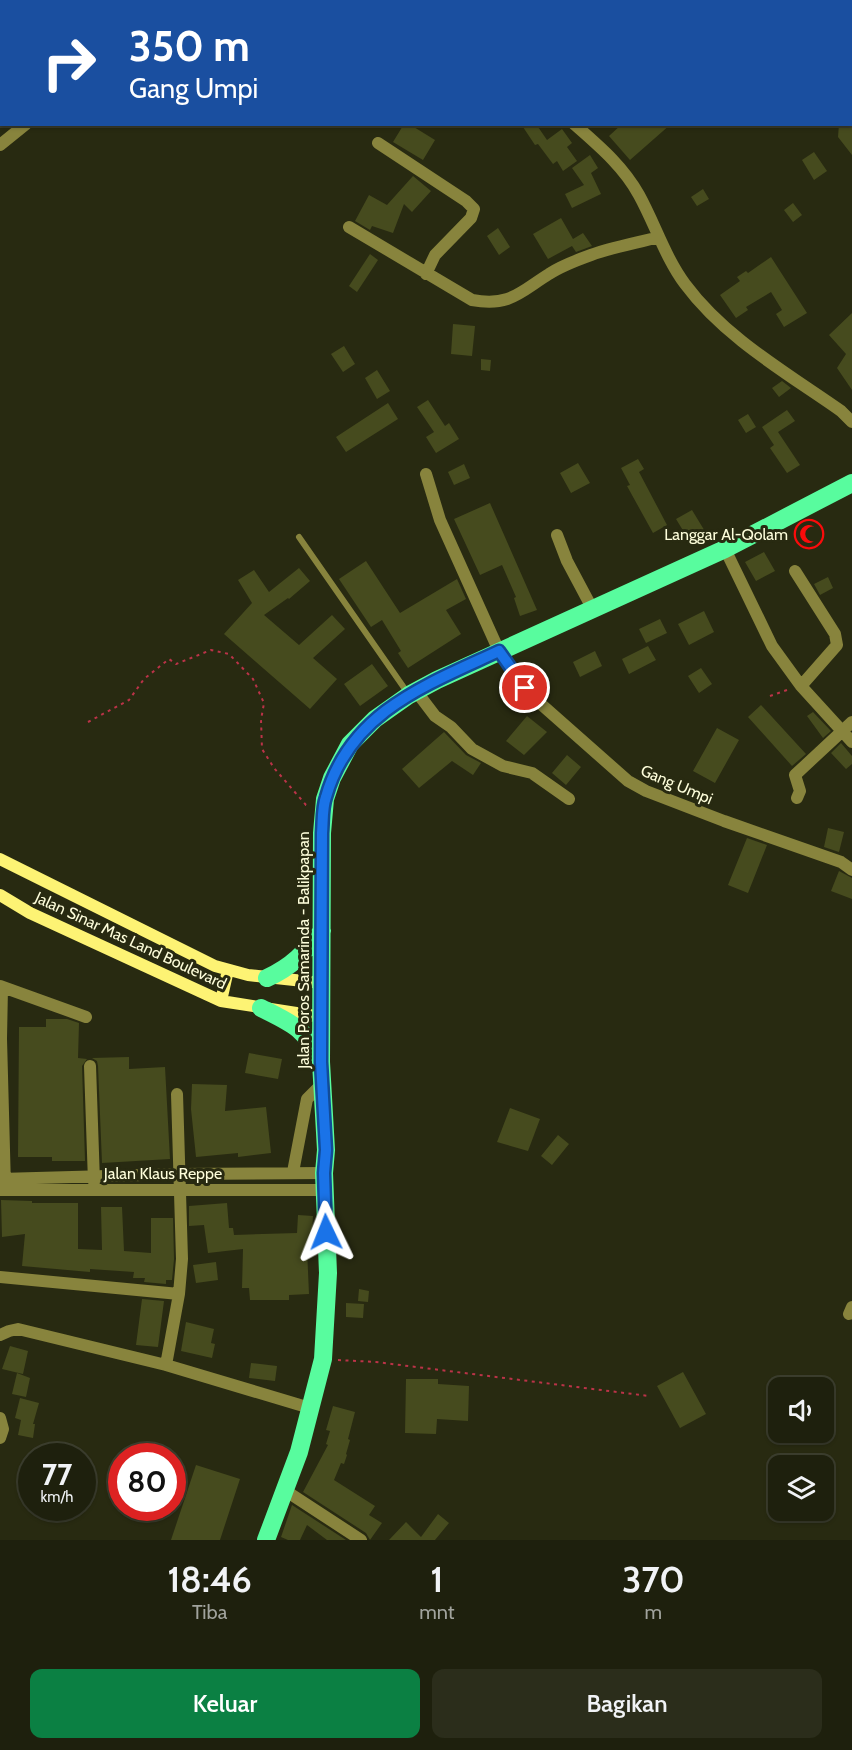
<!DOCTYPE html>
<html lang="id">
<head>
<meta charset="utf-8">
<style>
	body { margin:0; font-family:Cabin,sans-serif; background:#2b2d1b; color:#f1f3f6; height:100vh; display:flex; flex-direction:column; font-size:22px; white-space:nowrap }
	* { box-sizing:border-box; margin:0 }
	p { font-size:20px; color:#a1a39d }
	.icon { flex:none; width:33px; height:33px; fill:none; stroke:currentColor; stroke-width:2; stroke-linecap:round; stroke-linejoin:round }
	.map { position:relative; height:1540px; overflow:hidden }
	.side { display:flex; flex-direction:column; background:#1e200d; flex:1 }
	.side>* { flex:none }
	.banner { position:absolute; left:0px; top:0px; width:852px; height:126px; box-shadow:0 2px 4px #0004,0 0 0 2px #3c3e2e; background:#1a4fa0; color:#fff; overflow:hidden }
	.buttons { position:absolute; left:768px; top:1377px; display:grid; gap:12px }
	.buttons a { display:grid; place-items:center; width:66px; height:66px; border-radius:12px; background:#1e200d; box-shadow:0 2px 4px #0004,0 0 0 2px #3c3e2e; font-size:30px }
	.speed { position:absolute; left:18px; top:1443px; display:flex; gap:12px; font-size:30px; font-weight:700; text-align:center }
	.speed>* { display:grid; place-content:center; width:78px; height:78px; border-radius:50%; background:#1e200d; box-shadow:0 2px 4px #0004,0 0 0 2px #3c3e2e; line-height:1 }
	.speed small { font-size:15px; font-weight:400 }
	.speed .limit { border:9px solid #d22; background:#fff; color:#111 }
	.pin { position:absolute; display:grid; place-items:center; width:51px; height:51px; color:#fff; margin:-26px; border:3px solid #fff; border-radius:50%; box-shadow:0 2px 6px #0007 }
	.me { position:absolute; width:66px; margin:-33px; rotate:358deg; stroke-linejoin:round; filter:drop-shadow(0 0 4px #0008) }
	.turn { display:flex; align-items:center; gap:21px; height:126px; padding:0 30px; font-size:27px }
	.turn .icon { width:78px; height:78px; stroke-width:2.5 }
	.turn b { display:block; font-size:42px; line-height:51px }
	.eta { display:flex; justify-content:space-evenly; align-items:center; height:102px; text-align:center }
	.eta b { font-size:36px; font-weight:600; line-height:42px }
	.primary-button { display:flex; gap:12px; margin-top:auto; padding:12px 30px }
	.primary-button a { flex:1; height:69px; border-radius:12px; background:#0b8043; color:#fff; font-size:24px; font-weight:600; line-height:69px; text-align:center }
	.primary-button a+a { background:#2b2d1b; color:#f1f3f6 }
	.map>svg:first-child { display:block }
	.building { fill:#464b1e }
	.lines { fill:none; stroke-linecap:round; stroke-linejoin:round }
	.path { stroke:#bb3348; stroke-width:2; stroke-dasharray:3 4.5; stroke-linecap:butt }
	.lane { stroke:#88843d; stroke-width:6 }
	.street { stroke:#88843d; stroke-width:12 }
	.secondary { stroke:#fdf374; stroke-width:12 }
	.highway { stroke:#58fc9e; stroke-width:18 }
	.route-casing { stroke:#114b97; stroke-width:15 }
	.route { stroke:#1a73e8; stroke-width:10 }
	.labels { text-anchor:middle; stroke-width:6; stroke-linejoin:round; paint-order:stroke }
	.poi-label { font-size:16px; fill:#fefedb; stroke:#282a11; text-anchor:end }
	.street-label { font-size:16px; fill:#fefedb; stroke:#282a11 }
</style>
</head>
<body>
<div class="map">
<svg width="852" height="1540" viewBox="0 0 852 1540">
	<rect width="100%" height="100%" fill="#282a11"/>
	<path class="building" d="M404,124h5l26,16 -12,20 -30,-18z
		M521,124h15l11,16 15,-11 10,14 -5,4 10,14 -14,10 -6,-10 -4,3 -15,-20 -3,1z
		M622,124h49l-41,36 -21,-24z
		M839,124h13v31l-14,-18z
		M814,152l13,19 -13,9 -12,-20z
		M590,155l8,13 -7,5 10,21 -29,14 -7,-14 19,-9 -12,-17z
		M413,176l18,15 -19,21 -8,-8 -11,29 -21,-7 -2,4 -15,-9 14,-26 18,10z
		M703,189l6,10 -12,7 -6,-9z
		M793,203l9,12 -9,7 -9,-12z
		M561,218l12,21 10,-6 9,13 -16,6 -4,-6 -24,13 -15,-25z
		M498,228l12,19 -11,8 -12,-19z
		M370,254l8,6 -21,32 -8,-6z
		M771,257l36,56 -23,14 -8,-13 6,-4 -11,-18 -25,15 2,3 -12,8 -16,-23 20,-14 -3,-4 9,-6 2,2z
		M852,313v77l-15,-22 9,-14 -17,-19z
		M453,324l22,2 -3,30 -21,-2z
		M344,346l11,18 -12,8 -12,-18z
		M481,359l10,1 -1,11 -9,-1z
		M377,370l13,21 -13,8 -12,-21z
		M782,381l9,7 -12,9 -7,-9z
		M428,400l17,26 4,-3 10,16 -23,14 -10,-16 8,-5 -17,-25z
		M388,403l10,16 -52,33 -10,-15z
		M787,410l8,11 -17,11 22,33 -13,8 -17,-25 4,-3 -12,-18z
		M748,414l8,13 -10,6 -8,-13z
		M638,459l6,10 -5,3 28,53 -14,8 -26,-47 3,-1 -9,-17z
		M578,463l12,20 -19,10 -11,-20z
		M464,464l6,14 -16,7 -6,-13z
		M490,503l47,107 -17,6 -6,-18 2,-1 -14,-32 -22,10 -26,-56z
		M692,510l14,23 -16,9 -14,-23z
		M764,552l11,19 -19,10 -11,-19z
		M366,561l34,52 57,-34 9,20 -20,11 15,24 -53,34 -10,-15 3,-2 -19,-31 -11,7 -32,-48z
		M299,568l11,13 -21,18 -1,-1 -24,17 35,30 33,-30 13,14 -32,29 24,21 -27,30 -86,-75 28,-31 -14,-23 16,-10 15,22z
		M828,577l5,11 -13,7 -6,-11z
		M704,611l10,21 -25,13 -11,-21z
		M660,619l7,14 -21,10 -7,-14z
		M648,646l8,14 -27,14 -7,-15z
		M595,651l7,15 -22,11 -7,-15z
		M372,664l16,22 -28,20 -16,-22z
		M701,668l11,16 -13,9 -11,-17z
		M761,705l45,49 -14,12 -44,-49z
		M813,712l18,19 -8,7 -16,-22z
		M527,716l20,16 -23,23 -18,-14z
		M717,728l22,12 -24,43 -22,-12z
		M444,732l22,23 15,8 -8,12 -21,-14 -33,27 -17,-19z
		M841,743l11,13v8l-6,5 -15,-16z
		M567,755l14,12 -15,18 -14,-12z
		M828,828l16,4 -5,20 -15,-5z
		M747,838l20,7 -19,48 -20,-8z
		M839,871l13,7v21l-21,-8z
		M46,1019h21l12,4 -1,35 9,1 -5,7 3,95h-33v-4h-34l1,-130h27z
		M249,1053l33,6 -4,20 -33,-6z
		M129,1057v12l36,-2 5,92 -68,4 -4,-97 -1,-5 -5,-3z
		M192,1084l35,1 -2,26 41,-4 5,46 -33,4v-4l-42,4 -5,-48z
		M510,1108l30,11 -12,32 -31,-9z
		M558,1135l11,9 -17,21 -11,-9z
		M1,1200l31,1v2h46v46l24,1 -1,-43h21l2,44 27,2v-35h22l1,41 -2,21h-6v4l-22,-2 1,-4h-12l1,-6 -44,-3v3l-68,-6 3,-32 -23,3z
		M227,1203l2,25h4l1,7 63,-2 1,-18 15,1 -2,34 -4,-1 2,45 -20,1v5h-39l-1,-12h-7l1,-39 -35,4 -4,-28 -15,1v-20z
		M216,1262l2,18 -22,3 -3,-18z
		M359,1289l10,2 -1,11 -10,-1z
		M142,1299l22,2 -6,46 -22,-2z
		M346,1303l18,1 -1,14 -17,-1z
		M186,1322l28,7 -3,14 4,1 -3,14 -31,-7z
		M10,1346l18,5 -5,23 -21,-5z
		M251,1363l26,3 -2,15 -26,-3z
		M683,1372l23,42 -26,14 -23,-42z
		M17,1373l13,5 -4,19 -14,-3z
		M406,1379h32v5l31,2 -1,35 -31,-2 -1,15 -31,-1z
		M20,1398l19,5 -6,21h2l-2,14 -15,-3 3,-15 -6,-2z
		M333,1406l22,6 -7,27 2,1 -4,14 1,1 -3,9 -3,-1 -7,17 41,26 -6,9 13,8 -12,17 -4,-7 -63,-41 25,-47 -2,-1 4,-13 -4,-1z
		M196,1465l44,14 -20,61h-49z
		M292,1505l54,35h-19l-20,-15 -7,15h-12l-7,-3z
		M438,1514l11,9 -14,17h-46l17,-18 15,15z"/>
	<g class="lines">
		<path class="path" d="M770,696l20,-7
			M88,722l41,-22 15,-21 25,-20 7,5 35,-14 18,4 24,25 11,24 -3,17 1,29 12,19 32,37 4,1
			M338,1360l38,2 273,34"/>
		<path class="lane" d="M299,537l108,155"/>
		<path class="street" d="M400,0l3,2
			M850,0l2,1
			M180,2l2,-2
			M615,2l2,-2
			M574,124c25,22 49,42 65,71 16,29 26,62 46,89 40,54 102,89 156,127l11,11
			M378,143l88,58 8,8 -3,9 -36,37 -9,19
			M0,145l26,-21
			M349,227l123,73c38,7 48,-8 77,-26 12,-8 28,-14 42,-19 22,-8 46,-12 68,-18
			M426,474l14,46 59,131 26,37 17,17 86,76 18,10 78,30 117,41 11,8
			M557,535l10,26 25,47
			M725,549l47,97 29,40 51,56
			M795,571l40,63 2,11 -36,41
			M416,691l19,25 16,11 21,22 31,17 29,7 37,26
			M797,798l3,-7 -5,-16 57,-53
			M0,986l86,31
			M2,987l-1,52 4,148
			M90,1066l4,116
			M293,1172l14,-73 16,-16
			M0,1179l180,-5 144,-1
			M0,1190h325
			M0,1277l179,17
			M849,1314l3,-7
			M0,1335l9,-4 9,-2 148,36 144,43
			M166,1365l13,-71 3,-35 -5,-165
			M0,1418l3,11 -3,9
			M286,1491l75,49"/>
		<path class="secondary" d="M0,859l215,107 33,9 74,8
			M0,895l30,18 191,88 101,16
			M221,1001l7,-31"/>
		<path class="highway" d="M267,978c26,-12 37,-25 55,-47
			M261,1008c32,16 42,19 60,52
			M266,1540l33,-88 24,-93 5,-86 -4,-100 2,-23 -5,-88 1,-229 3,-34 7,-21 18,-34 25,-25 34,-24 28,-15 288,-131 127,-66"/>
	</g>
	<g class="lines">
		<g class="route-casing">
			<path id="route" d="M326,1232l-2,-59 2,-23 -5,-88 1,-229c1,-11 0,-25 4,-36 24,-85 100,-112 173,-146l26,37"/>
		</g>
		<use href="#route" class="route"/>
	</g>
	<defs>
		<g id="mosque-ring" transform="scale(1.5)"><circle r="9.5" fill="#282a11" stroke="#fb0b0b" stroke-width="1.5"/><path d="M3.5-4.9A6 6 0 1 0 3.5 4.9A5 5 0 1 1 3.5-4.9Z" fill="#fb0b0b"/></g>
	</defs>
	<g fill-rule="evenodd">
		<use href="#mosque-ring" x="809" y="534"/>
	</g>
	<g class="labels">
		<g class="poi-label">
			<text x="788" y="540">Langgar Al-Qolam</text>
		</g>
		<g class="street-label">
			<text transform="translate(677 784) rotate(23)" y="6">Gang Umpi</text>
			<text transform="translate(131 940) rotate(25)" y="6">Jalan Sinar Mas Land Boulevard</text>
			<text transform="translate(303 950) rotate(-90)" y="6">Jalan Poros Samarinda - Balikpapan</text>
			<text x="163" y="1179">Jalan Klaus Reppe</text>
		</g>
	</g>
</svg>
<div class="buttons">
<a><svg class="icon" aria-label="sound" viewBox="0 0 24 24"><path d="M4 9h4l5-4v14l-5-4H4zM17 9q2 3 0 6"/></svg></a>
<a><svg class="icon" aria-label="layers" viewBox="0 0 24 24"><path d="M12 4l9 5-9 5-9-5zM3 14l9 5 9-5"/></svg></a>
</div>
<div class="speed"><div>77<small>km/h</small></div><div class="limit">80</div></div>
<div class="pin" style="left:525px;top:688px;background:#d93025"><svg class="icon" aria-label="arrive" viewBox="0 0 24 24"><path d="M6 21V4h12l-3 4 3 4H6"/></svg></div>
<svg class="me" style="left:326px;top:1232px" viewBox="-20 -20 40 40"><path d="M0-17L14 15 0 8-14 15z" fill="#1a73e8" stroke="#fff" stroke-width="4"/></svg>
<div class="banner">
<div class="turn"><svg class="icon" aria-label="right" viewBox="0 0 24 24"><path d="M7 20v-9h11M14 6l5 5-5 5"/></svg><div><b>350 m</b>Gang Umpi</div></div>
</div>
</div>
<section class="side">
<div class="eta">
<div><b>18:46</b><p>Tiba</p></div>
<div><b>1</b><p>mnt</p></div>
<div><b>370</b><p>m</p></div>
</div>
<div class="primary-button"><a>Keluar</a><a>Bagikan</a></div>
</section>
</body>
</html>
